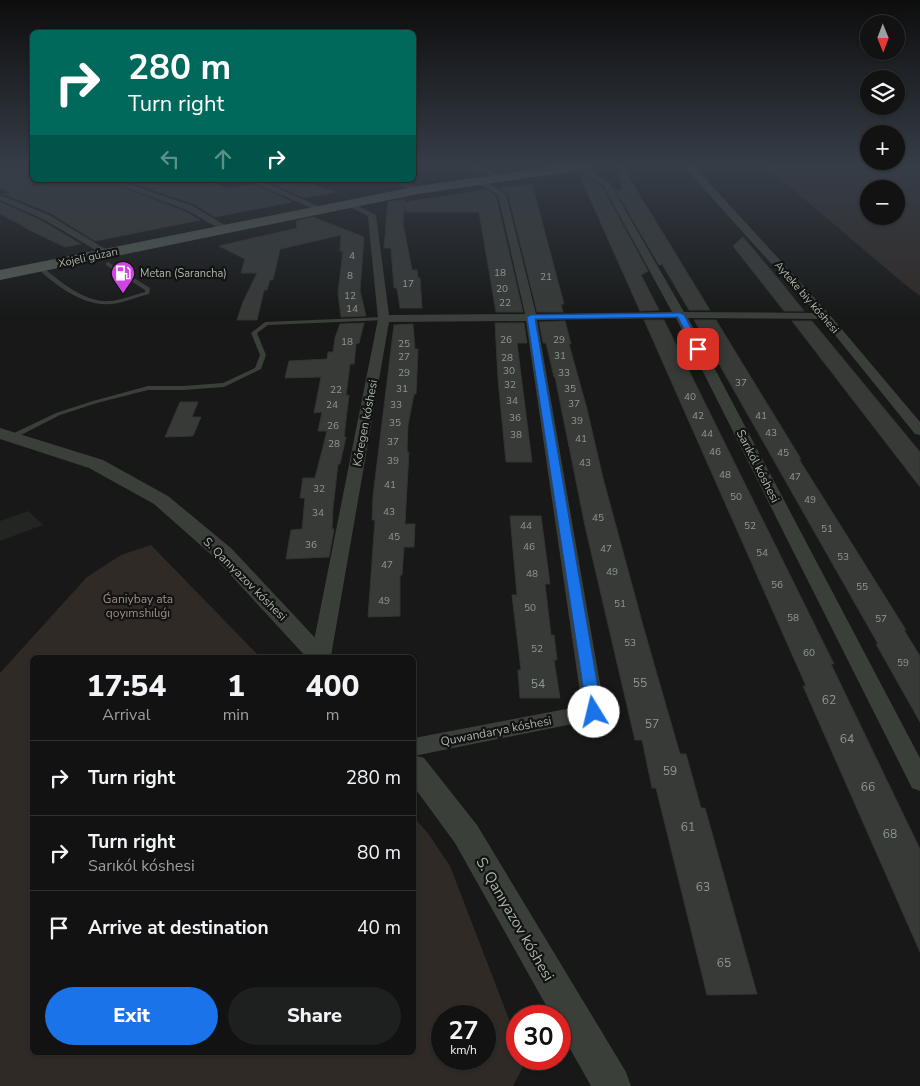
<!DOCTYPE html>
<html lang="en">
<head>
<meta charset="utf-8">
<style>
	body { margin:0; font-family:"Nunito Sans",sans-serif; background:#1e201f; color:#f1f3f6; height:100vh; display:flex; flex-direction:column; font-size:19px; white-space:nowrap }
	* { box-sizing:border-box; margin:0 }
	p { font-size:16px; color:#9c9e9f }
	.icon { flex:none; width:28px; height:28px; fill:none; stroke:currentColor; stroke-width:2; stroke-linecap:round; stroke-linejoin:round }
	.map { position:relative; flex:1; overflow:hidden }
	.sheet { position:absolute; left:30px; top:655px; width:386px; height:400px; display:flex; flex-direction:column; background:#111211; border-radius:8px; box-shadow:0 1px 4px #0004,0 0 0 1px #303231 }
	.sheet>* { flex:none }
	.hud { position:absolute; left:30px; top:30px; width:386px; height:152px; border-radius:8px; box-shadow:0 1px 4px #0004,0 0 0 1px #303231; background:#00695c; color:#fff; overflow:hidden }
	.needle { width:32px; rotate:179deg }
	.controls { position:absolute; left:860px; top:15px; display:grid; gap:10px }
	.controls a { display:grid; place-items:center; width:45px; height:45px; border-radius:50%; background:#111211; box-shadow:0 1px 4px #0004,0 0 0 1px #303231; font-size:25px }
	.speed { position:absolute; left:431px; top:1005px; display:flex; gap:10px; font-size:25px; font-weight:700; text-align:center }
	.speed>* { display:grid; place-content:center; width:65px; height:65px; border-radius:50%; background:#111211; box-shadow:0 1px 4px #0004,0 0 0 1px #303231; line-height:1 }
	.speed small { font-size:12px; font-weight:400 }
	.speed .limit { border:8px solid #d22; background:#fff; color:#111 }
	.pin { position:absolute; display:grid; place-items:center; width:42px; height:42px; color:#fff; margin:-21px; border-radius:10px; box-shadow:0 2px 8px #0006 }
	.me { position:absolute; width:55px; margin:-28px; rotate:351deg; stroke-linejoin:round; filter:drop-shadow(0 0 4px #0008) }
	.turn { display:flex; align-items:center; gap:18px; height:105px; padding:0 15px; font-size:22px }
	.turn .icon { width:65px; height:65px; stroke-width:2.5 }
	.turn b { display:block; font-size:35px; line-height:42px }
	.lanes { display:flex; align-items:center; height:48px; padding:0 15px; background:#0003; justify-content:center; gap:25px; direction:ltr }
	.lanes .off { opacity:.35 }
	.eta { display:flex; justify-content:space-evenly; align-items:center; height:85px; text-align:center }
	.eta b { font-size:30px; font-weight:800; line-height:35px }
	.primary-button { display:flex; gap:10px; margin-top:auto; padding:10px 15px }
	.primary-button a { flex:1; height:58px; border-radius:30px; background:#1a73e8; color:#fff; font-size:20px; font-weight:800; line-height:58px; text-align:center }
	.primary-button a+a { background:#1e201f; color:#f1f3f6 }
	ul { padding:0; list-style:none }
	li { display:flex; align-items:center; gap:15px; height:75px; padding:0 15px; border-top:1px solid #303231 }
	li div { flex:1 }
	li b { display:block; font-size:19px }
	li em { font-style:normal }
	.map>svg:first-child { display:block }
	.built { fill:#232523 }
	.green { fill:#302a27; fill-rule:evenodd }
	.building { fill:#373a37; stroke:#313432 }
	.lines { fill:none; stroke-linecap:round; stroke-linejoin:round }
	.service { fill:#3a3f3a; fill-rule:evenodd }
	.minor { fill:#3a3f3a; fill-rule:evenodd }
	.tertiary { fill:#3a3f3a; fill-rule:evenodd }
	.primary { fill:#545c54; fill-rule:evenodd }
	.route { fill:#1a73e8; stroke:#114b97 }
	.labels { text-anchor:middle; stroke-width:4.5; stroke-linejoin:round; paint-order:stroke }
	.number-label { font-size:10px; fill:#8e988d }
	.far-street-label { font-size:11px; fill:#abb7aa; stroke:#121312 }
	.far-poi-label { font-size:11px; fill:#abb7aa; stroke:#121312; text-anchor:start }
	.street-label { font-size:12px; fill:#abb7aa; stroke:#121312 }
	.park-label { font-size:12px; fill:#a18b83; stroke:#121312 }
	.near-number-label { font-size:12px; fill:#8e988d }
	.near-street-label { font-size:15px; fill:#abb7aa; stroke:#121312 }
</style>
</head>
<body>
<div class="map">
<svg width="920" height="1086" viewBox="0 0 920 1086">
	<rect width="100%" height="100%" fill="#171817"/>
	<path class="built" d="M28,511l15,14 -43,16v-20z"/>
	<path class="green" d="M765,166h155v130l-12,-9zM869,189h27v27h-27z
		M151,545l109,112 -228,1v394h382v-234l13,14 23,34 67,174 1,19h7l1,2 -13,25h-513v-413l87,-96 34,-22zM485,1016v43h-43v-43z"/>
	<path class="building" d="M32,166v21l36,-7h36l82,32 14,8 -105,21 -45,-28 -47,-19 8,-1 -11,-5v-16z
		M618,166h4l88,144h-21l-27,-46 -3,1 -45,-77 8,3z
		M579,174l23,12 46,85 -7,4 18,35 -19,1z
		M123,180h78l30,9 22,-5 39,18 -77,15 -21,-13z
		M272,180h24l40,12 -32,6 -38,-17z
		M532,184l32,120h-3l2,8h-26l-29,-118 -8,-6z
		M486,190l10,6 27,116h-27l-17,-100h-73l-1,-10z
		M405,199l-2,25 9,46h5l1,8h2l2,30h-22l-3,-20h-3l-3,-40h-7l4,-46z
		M0,202l42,19 39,23 -16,3 -42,-20h2l-25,-13z
		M313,217l51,20 -4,53 6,26 -25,1 -3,-24 5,-42h-3l1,-16 -61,14 -7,31h-3l-3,10h-3l-7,30h-20l6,-18 14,-29h-16l4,-14 -26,-13 78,-18 -1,-7z
		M743,237l37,44 24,30h-20l-51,-65z
		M644,320h20l170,344h-3l89,185v103l-117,-266h3z
		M694,320h22l85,139h-2l107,171h-2l16,26v66l-44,-78h2z
		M565,321l6,23h-2l18,65 16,69 41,151 36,125h6l15,54h4l52,186 -50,1 -51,-207h-4l-10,-48h-7l-50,-214 -30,-149h-1l-8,-34h-3l-4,-21z
		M792,321h20l108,131v35z
		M364,323l-5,20 -3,1 -2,20h-4l-4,32 3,-1 -5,42h2l-6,27h-2l-5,44 -1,21h2l-5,28 -43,2 5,-29 11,-1 3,-31h-5l3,-20h12l12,-47h-9l4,-19 -8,1 7,-36 -36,1 4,-17 38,-2 1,-7h5l2,-14 5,-14z
		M495,323h29l3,20h-10l15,119h-26l-8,-83z
		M413,324l2,25h3l-1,24 -1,21h-2l-6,31 -1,27h2l-4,72h10l-1,23h-10l-2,28h-2v41l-32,1 7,-97h-3l1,-24 21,-171z
		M180,402h18l-6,15h9l-8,19 -28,1z
		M510,516h31l9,68h-5l6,51h3l3,25h-3l6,38h-40l-2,-28h3l-9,-75h5z"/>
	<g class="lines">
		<path class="service" d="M108,262l42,26 -1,6c-13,3 -25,9 -38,10 -27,3 -56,-19 -75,-37l5,-1c19,15 43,37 69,35 12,-1 23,-6 35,-9v-2l-39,-25v-2z
			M384,317l2,1v2l-118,5 -11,8 9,22 -5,14 -37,18 -41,3h-35l-51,13 -37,12 -45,23h-3l-4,-2 48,-23 37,-12 55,-15h35l40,-3 32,-15 5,-13 -9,-22 14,-11z"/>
		<path class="minor" d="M468,166h11l27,11 -7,2z
			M574,166h7l28,16 75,130 132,1 -122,-135 -8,-12h8l135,148 91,108v13l-5,-1 -93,-115 -134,-1 232,440v33l-8,-3 -236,-470 -139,2 68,392 -3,6 -188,38v-18l168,-32 -56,-385 -137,1 -58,334 -1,2 -19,-2 67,-337 -10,-103 -24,-12 7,-2 25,13 13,100 136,-1 -27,-119 -22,-13v-4h3l27,16 30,120 136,-2 -69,-127 -29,-16z
			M106,180h11l76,26 38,23 -5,3 -3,-1 -36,-21z
			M248,180h11l66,29 -7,2z
			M389,180h11l22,10 -7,2z
			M0,195l49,20 63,38 -2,2h-6l-61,-36 -43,-19z"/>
		<path class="tertiary" d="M0,428l103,32 65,36 63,52 103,110h-27l-92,-100 -61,-54 -65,-36 -89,-29z
			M414,755l10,3 53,67 149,247 5,14h-40l-31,-55v-15h-8l-97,-173 -41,-56z"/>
		<path class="primary" d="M560,166h35l-6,3 -171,25 -418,86v-10l418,-84z"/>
	</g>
	<linearGradient id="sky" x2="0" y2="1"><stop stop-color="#0d0d0d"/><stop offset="0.52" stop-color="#363d47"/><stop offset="1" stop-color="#363d47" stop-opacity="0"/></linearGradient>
	<rect width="920" height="318" fill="url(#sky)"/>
	<path class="route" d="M680,313l4,2 18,34 -1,2 -7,-2 -16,-32 -143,2 67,393 -3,4 -5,2 -5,-2 -2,-4 -60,-395 4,-2z"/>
	<defs>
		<g id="fuel-pin" transform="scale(1.25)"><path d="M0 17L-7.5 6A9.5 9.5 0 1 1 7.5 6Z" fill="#cf44e3" stroke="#121312"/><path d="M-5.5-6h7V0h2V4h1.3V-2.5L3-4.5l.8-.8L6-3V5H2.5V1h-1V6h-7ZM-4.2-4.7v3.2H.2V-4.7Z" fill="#fff"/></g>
	</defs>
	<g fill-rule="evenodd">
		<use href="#fuel-pin" x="123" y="273"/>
	</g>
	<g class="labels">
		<g class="number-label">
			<text x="352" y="259">4</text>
			<text x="500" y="276">18</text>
			<text x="350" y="279">8</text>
			<text x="546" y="280">21</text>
			<text x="408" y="287">17</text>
			<text x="502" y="292">20</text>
			<text x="350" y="299">12</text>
			<text x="505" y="306">22</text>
			<text x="352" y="312">14</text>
			<text x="506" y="343">26</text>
			<text x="559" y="343">29</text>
			<text x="347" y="345">18</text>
			<text x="404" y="347">25</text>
			<text x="560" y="359">31</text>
			<text x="404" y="360">27</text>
			<text x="507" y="361">28</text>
			<text x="509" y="374">30</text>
			<text x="404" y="376">29</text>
			<text x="564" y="376">33</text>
			<text x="741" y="386">37</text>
			<text x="510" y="388">32</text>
			<text x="402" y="392">31</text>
			<text x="570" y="392">35</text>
			<text x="336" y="393">22</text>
			<text x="690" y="400">40</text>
			<text x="512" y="404">34</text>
			<text x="574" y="407">37</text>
			<text x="332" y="408">24</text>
			<text x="396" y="408">33</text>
			<text x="698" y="419">42</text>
			<text x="761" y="419">41</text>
			<text x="515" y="421">36</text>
			<text x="577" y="424">39</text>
			<text x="395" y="426">35</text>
			<text x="333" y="429">26</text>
			<text x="771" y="436">43</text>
			<text x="707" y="437">44</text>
			<text x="516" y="438">38</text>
			<text x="581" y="442">41</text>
			<text x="393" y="445">37</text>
			<text x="334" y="447">28</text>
			<text x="715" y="455">46</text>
			<text x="783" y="456">45</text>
			<text x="393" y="464">39</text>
			<text x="585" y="466">43</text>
			<text x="725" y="478">48</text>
			<text x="795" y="480">47</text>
			<text x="390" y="488">41</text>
			<text x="319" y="492">32</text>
			<text x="736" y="500">50</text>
			<text x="810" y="503">49</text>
			<text x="389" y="515">43</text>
			<text x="318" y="516">34</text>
			<text x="598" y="521">45</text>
			<text x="526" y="529">44</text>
			<text x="750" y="529">52</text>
			<text x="827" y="532">51</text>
			<text x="394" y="540">45</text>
			<text x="311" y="548">36</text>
			<text x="529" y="550">46</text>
			<text x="606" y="552">47</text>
			<text x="762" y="556">54</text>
			<text x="843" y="560">53</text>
			<text x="387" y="568">47</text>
			<text x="612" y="575">49</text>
			<text x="532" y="577">48</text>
			<text x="777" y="588">56</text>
			<text x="862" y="590">55</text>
			<text x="384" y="604">49</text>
			<text x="620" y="607">51</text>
			<text x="530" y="611">50</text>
			<text x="793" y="621">58</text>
			<text x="881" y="622">57</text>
			<text x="630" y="646">53</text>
			<text x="537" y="652">52</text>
			<text x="809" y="656">60</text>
			<text x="903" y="666">59</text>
		</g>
		<g class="far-street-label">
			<text transform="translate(88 257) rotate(-12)" y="4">Xojeli gúzarı</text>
			<text transform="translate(807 297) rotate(49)" y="4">Ayteke biy kóshesi</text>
		</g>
		<g class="far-poi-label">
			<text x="140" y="277">Metan (Sarancha)</text>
		</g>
		<g class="street-label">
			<text transform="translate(365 423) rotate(-79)" y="4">Kóregen kóshesi</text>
			<text transform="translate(758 466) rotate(63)" y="4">Sarıkól kóshesi</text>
			<text transform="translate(245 579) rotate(45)" y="4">S. Qanıyazov kóshesi</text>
			<text transform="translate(496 731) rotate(-11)" y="4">Quwandarya kóshesi</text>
		</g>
		<g class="park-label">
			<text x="138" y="603">Ǵaniybay ata<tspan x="138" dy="14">qoyımshılıǵı</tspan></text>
		</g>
		<g class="near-number-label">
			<text x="640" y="687">55</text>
			<text x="538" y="688">54</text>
			<text x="829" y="704">62</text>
			<text x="652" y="728">57</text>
			<text x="847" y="743">64</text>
			<text x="670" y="775">59</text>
			<text x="868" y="791">66</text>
			<text x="688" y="831">61</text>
			<text x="890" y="838">68</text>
			<text x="703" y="891">63</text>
			<text x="724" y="967">65</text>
		</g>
		<g class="near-street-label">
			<text transform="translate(515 919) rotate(60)" y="5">S. Qanıyazov kóshesi</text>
		</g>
	</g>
</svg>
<div class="controls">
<a><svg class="needle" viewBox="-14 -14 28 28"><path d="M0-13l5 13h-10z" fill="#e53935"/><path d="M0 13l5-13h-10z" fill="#9c9e9f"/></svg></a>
<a><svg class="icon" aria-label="layers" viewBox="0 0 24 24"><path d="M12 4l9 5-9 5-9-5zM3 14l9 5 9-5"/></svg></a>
<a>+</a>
<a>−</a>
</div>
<div class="speed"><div>27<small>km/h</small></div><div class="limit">30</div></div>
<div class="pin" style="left:698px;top:349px;background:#d93025"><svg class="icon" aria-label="arrive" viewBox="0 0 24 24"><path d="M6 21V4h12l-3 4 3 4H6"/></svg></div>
<svg class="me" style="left:594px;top:712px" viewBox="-20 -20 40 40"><circle r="19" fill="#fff"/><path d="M0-13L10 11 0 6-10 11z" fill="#1a73e8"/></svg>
<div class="hud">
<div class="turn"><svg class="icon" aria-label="right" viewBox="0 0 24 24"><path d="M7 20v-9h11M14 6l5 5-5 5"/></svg><div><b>280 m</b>Turn right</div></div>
<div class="lanes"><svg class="icon off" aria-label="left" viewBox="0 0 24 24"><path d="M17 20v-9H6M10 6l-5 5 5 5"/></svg><svg class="icon off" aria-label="ahead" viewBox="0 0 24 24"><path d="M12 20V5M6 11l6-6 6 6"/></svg><svg class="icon" aria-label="right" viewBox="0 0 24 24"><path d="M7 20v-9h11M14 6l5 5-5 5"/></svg></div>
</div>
<section class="sheet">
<div class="eta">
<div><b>17:54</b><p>Arrival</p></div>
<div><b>1</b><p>min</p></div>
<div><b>400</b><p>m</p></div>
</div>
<ul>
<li><svg class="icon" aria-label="right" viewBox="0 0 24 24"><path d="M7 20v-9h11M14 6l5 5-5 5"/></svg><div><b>Turn right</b></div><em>280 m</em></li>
<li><svg class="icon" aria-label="right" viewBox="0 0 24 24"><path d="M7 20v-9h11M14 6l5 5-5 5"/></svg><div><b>Turn right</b><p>Sarıkól kóshesi</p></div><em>80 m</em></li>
<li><svg class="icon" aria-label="arrive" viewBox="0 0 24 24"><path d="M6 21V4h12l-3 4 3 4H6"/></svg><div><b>Arrive at destination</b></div><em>40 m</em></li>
</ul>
<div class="primary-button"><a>Exit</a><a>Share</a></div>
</section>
</div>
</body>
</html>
